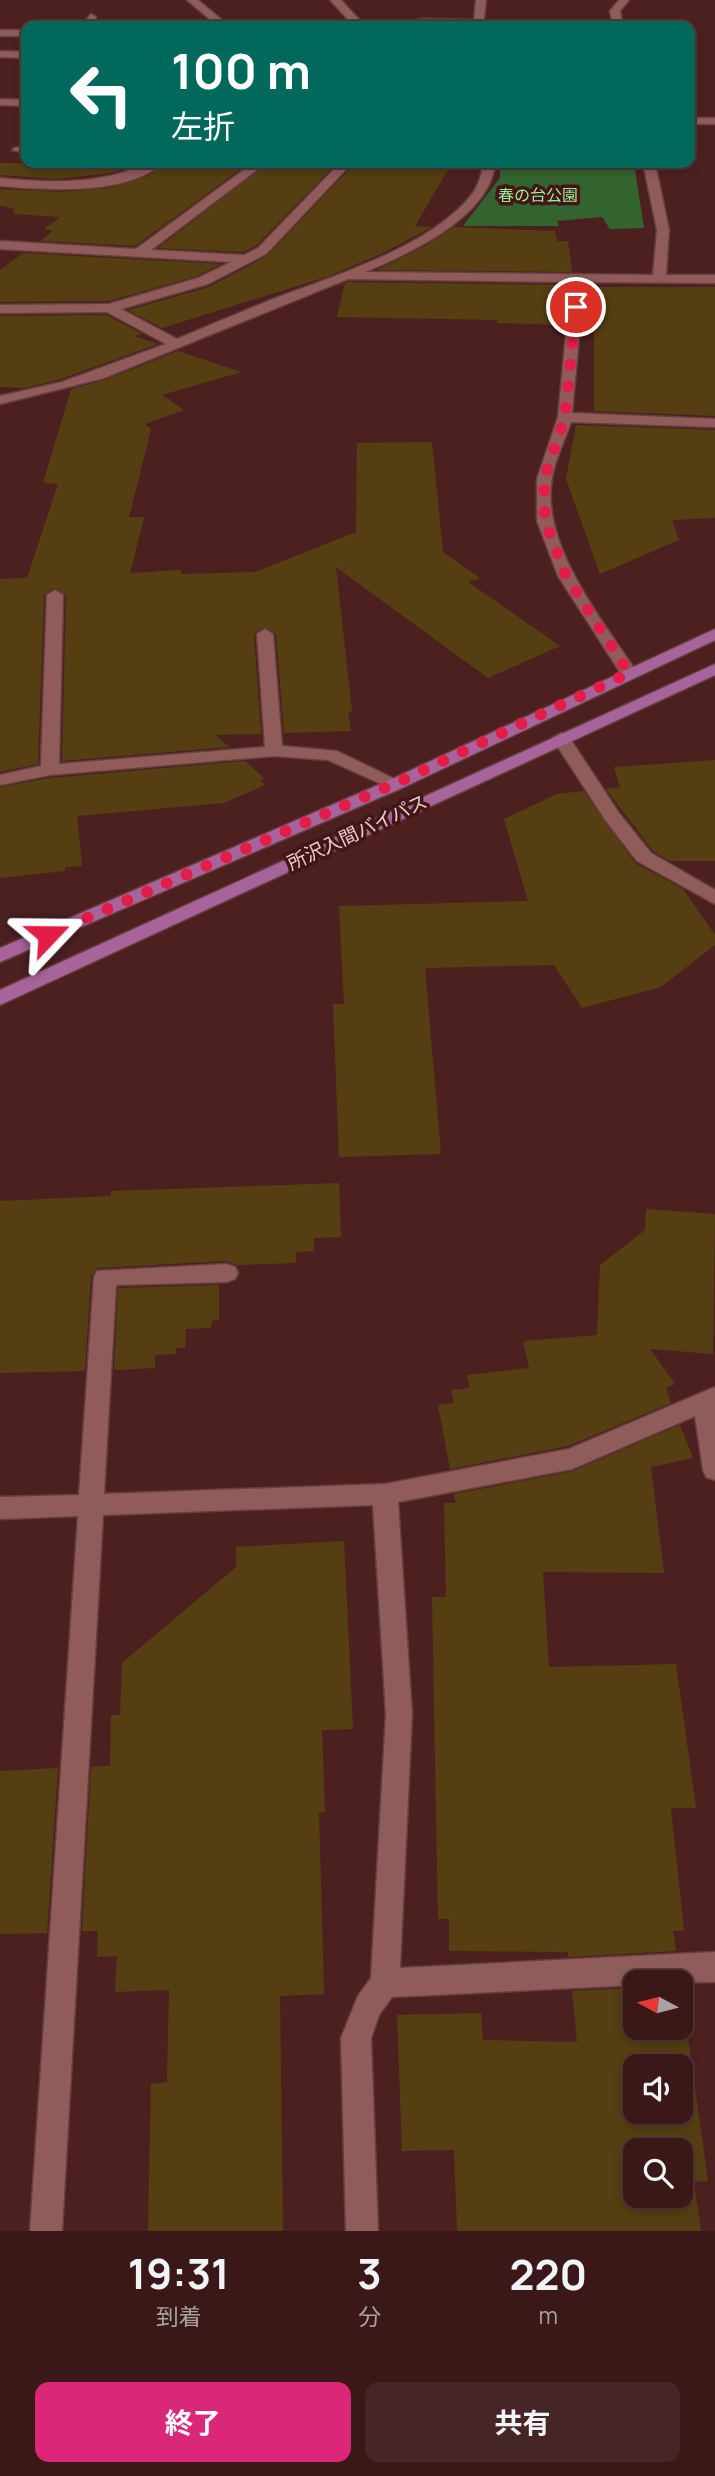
<!DOCTYPE html>
<html lang="ja">
<head>
<meta charset="utf-8">
<style>
	body { margin:0; font-family:Manrope,"Noto Sans JP",sans-serif; background:#452525; color:#f1f3f6; height:100vh; display:flex; flex-direction:column; font-size:26px; white-space:nowrap }
	* { box-sizing:border-box; margin:0 }
	p { font-size:23px; color:#aba0a2 }
	.icon { flex:none; width:38px; height:38px; fill:none; stroke:currentColor; stroke-width:2; stroke-linecap:round; stroke-linejoin:round }
	.map { position:relative; height:2231px; overflow:hidden }
	.panel { display:flex; flex-direction:column; background:#3a1818; flex:1 }
	.panel>* { flex:none }
	.top-card { position:absolute; left:21px; top:21px; width:674px; height:147px; border-radius:14px; box-shadow:0 4px 10px #0003,0 0 0 2px #543737; background:#00695c; color:#fff; overflow:hidden }
	.needle { width:46px; rotate:277deg }
	.fabs { position:absolute; left:623px; top:1970px; display:grid; gap:14px }
	.fabs a { display:grid; place-items:center; width:70px; height:70px; border-radius:14px; background:#3a1818; box-shadow:0 4px 10px #0003,0 0 0 2px #543737; font-size:35px }
	.pin { position:absolute; display:grid; place-items:center; width:60px; height:60px; color:#fff; margin:-30px; border:4px solid #fff; border-radius:50%; box-shadow:0 2px 7px #0007 }
	.me { position:absolute; width:77px; margin:-38px; rotate:67deg; stroke-linejoin:round; filter:drop-shadow(0 0 5px #0008) }
	.turn { display:flex; align-items:center; gap:24px; height:147px; padding:0 35px; font-size:32px }
	.turn .icon { width:91px; height:91px; stroke-width:2.5 }
	.turn b { display:block; font-size:49px; line-height:60px }
	.eta { display:flex; justify-content:space-evenly; align-items:center; height:119px; text-align:center }
	.eta b { font-size:42px; font-weight:700; line-height:49px }
	.button { display:flex; gap:14px; margin-top:auto; padding:14px 35px }
	.button a { flex:1; height:80px; border-radius:14px; background:#db2777; color:#fff; font-size:28px; font-weight:700; line-height:80px; text-align:center }
	.button a+a { background:#452525; color:#f1f3f6 }
	.map>svg:first-child { display:block }
	.green { fill:#33642f }
	.building { fill:#553f12; fill-rule:evenodd }
	.lines { fill:none; stroke-linecap:round; stroke-linejoin:round }
	.minor-casing { stroke:#653e3f; stroke-width:3 }
	.major-casing { stroke:#653e3f; stroke-width:3 }
	.minor { fill:#8f5c5a; fill-rule:evenodd }
	.major { fill:#a8649a; fill-rule:evenodd }
	.route { stroke:#e11d48; stroke-width:12; stroke-dasharray:0 21.6 }
	.labels { text-anchor:middle; stroke-width:7; stroke-linejoin:round; paint-order:stroke }
	.far-park-label { font-size:16px; fill:#9eee96; stroke:#421617 }
	.street-label { font-size:19px; fill:#eaccca; stroke:#421617 }
</style>
</head>
<body>
<div class="map">
<svg width="715" height="2231" viewBox="0 0 715 2231">
	<rect width="100%" height="100%" fill="#4d2020"/>
	<path class="green" d="M500,163h134l10,65 -34,1 -8,-12 -45,4 2,5h-96l37,-48z"/>
	<path class="building" d="M0,163h142l-31,10 -54,6 -57,-4z
		M165,163h84l-114,83 -95,-5 13,-10 -9,-2 16,-12 -46,-3 -1,-6 -13,-2v-17l62,3 46,-4 40,-12z
		M268,163h69l-81,83 -13,6 -85,-4z
		M355,163h97l-37,63 17,1 -51,27 -55,23 -164,51 -34,-18 81,-23 58,-31z
		M454,227l101,4 2,10h11l4,31 -195,-2 48,-24z
		M23,253l198,11 -24,12 -88,25 -109,1v-32z
		M348,282l220,3 -4,40 -67,-2v-3l-160,-3 8,-34z
		M594,287h121v129l-121,-5z
		M106,315l36,19 -8,2 24,8 -97,35 -36,9 -25,-1v-71z
		M178,351l63,21 -79,23 22,15 -39,14 6,5 -22,88h15l-14,56 51,-3v4l74,-2 101,-40 1,-89 75,-1 11,110 37,26 -12,4 92,64 -72,32 -152,-111 16,145h-4l3,19 -67,2 -8,-99 -12,-7 -10,7 7,100 -45,1 13,12 -167,14 4,-166 -12,-7 -10,7 -6,169 -38,8v-193l27,-1 31,-94 -15,-1 28,-94 34,-9z
		M576,425l139,5v88l-43,2 7,20 -79,34 -34,-95z
		M715,760v101h-45l-17,-10 -47,-62 14,-2 -6,-20z
		M245,761l20,18 -5,1 5,5 -41,18 -147,13 5,50 -17,1v4l-65,7v-91l50,-9z
		M584,791l51,72 48,26 32,46v10l-54,42 -79,21 -28,-43 -129,3 16,186 -102,3 -6,-153h11l-5,-98 189,-5 -24,-82 53,-25z
		M339,1183l2,54 -27,1v13l-18,1v11l-59,2 -10,-4 -130,7 -6,9 -6,94 -85,2v-172l111,-5v-5z
		M646,1209l69,5 -2,140 -63,-5 25,35 -9,4 5,15 -103,43 -118,23 -12,-64 16,-2 -3,-13 19,-2 -3,-13 62,-7 -6,-27 74,-6 3,-70 45,-35z
		M219,1285v35l-7,1 -1,7 -25,1 -1,19h-9v6l-21,1v13l-41,2 4,-82z
		M680,1425l13,33 -42,9 13,106 -121,-1 6,95 127,-3 20,144h-25l13,123h-11l3,20 -108,6v-5l-119,-1v-32h-11l-6,-322h14l-2,-94h12l-2,-9 119,-23z
		M344,1541l9,188 -31,1 3,82 -6,1 5,181 -44,2 3,235h-135l3,-147 16,-2 2,-92 -54,2 2,-36 -20,1 1,-26h-16l9,-164 19,-1 1,-51h9l2,-52 114,-96v-20z
		M58,1768l-11,165 -47,1v-163z
		M635,1988v40h46v-40l27,193 -14,1 7,49h-244l-3,-81 -52,1 -5,-136 84,-2 2,27 94,2 -5,-51zM635,2067h46v45h-46zM635,2151h46v45h-46z"/>
	<g class="lines">
		<g class="minor-casing">
			<path id="minor" d="M187,0h11l31,26h-11z
				M330,0h11l24,26h-11z
				M476,0h10l-3,26h-99l39,-7 51,1z
				M619,0h10l-9,11 3,15h-10l-3,-15z
				M91,14l5,3 -5,9h-10z
				M0,30h26v6h-26z
				M0,51l26,1v6l-26,-1z
				M0,99l26,1v6l-26,-1z
				M690,118h25v6h-25z
				M26,146v7l-14,-3 2,-2z
				M148,163h15c-37,33 -117,27 -163,23v-8c51,5 100,7 148,-15z
				M253,163h13l-115,87 93,5 14,-7 82,-85h12l-86,91 -58,30 -87,25 56,30c33,-14 66,-28 99,-41 60,-23 157,-52 197,-105 6,-9 9,-19 10,-30h12c-4,54 -87,91 -130,109l288,3 4,-45 -14,-67h12l14,67 -3,45h49v8l-131,-1 -12,131 143,6v8l-144,-5c-6,18 -16,37 -19,56 -12,67 51,142 85,195l-2,4h-12l-65,-101 -21,-55v-42l21,-62 13,-135 -223,-3 -244,99 -104,26v-8l62,-14 104,-38 -59,-32 -107,1v-8l109,-1 89,-26 33,-16 -231,-13v-8l136,8z
				M55,590l8,5 -4,169 206,-17 -8,-113 8,-5 8,5 9,112 55,5 68,33 -3,4h-12l-62,-28 -54,-4 -224,19 -50,10v-10l41,-9 6,-171z
				M561,733l6,1 52,79 32,40 64,37v14l-78,-43 -31,-40 -54,-83z
				M227,1264l8,3 3,6 -3,6 -8,3 -111,3 -12,209 281,-10 184,-35 146,-62v93l-9,-3 -3,-7 -8,-54 -123,53 -174,33 14,212 -12,254 315,-16v30l-80,1v2l-243,12 -13,18 -8,23 7,193h-32l-5,-193 17,-42 13,-18 15,-264 -13,-209 -270,10 -41,716h-32l48,-715 -78,3v-22l79,-2 15,-218 3,-6z"/>
		</g>
		<g class="major-casing">
			<path id="major" d="M715,629v11l-313,148 -402,174v-14l390,-168z
				M715,664v11l-715,330v-15z"/>
		</g>
		<use href="#minor" class="minor"/>
		<use href="#major" class="major"/>
	</g>
	<g class="lines">
		<path class="route" d="M48,935l348,-152 233,-110 -63,-97 -21,-55 -1,-42 21,-62 11,-110"/>
	</g>
	<g class="labels">
		<g class="far-park-label">
			<text x="538" y="201">春の台公園</text>
		</g>
		<g class="street-label">
			<text transform="translate(357 832) rotate(-25)" y="7">所沢入間バイパス</text>
		</g>
	</g>
</svg>
<div class="fabs">
<a><svg class="needle" viewBox="-14 -14 28 28"><path d="M0-13l5 13h-10z" fill="#e53935"/><path d="M0 13l5-13h-10z" fill="#aba0a2"/></svg></a>
<a><svg class="icon" aria-label="sound" viewBox="0 0 24 24"><path d="M4 9h4l5-4v14l-5-4H4zM17 9q2 3 0 6"/></svg></a>
<a><svg class="icon" aria-label="search" viewBox="0 0 24 24"><circle cx="10" cy="10" r="6"/><path d="M15 15l6 6"/></svg></a>
</div>
<div class="pin" style="left:576px;top:307px;background:#d93025"><svg class="icon" aria-label="arrive" viewBox="0 0 24 24"><path d="M6 21V4h12l-3 4 3 4H6"/></svg></div>
<svg class="me" style="left:48px;top:935px" viewBox="-20 -20 40 40"><path d="M0-17L14 15 0 8-14 15z" fill="#e11d48" stroke="#fff" stroke-width="4"/></svg>
<div class="top-card">
<div class="turn"><svg class="icon" aria-label="left" viewBox="0 0 24 24"><path d="M17 20v-9H6M10 6l-5 5 5 5"/></svg><div><b>100 m</b>左折</div></div>
</div>
</div>
<section class="panel">
<div class="eta">
<div><b>19:31</b><p>到着</p></div>
<div><b>3</b><p>分</p></div>
<div><b>220</b><p>m</p></div>
</div>
<div class="button"><a>終了</a><a>共有</a></div>
</section>
</body>
</html>
